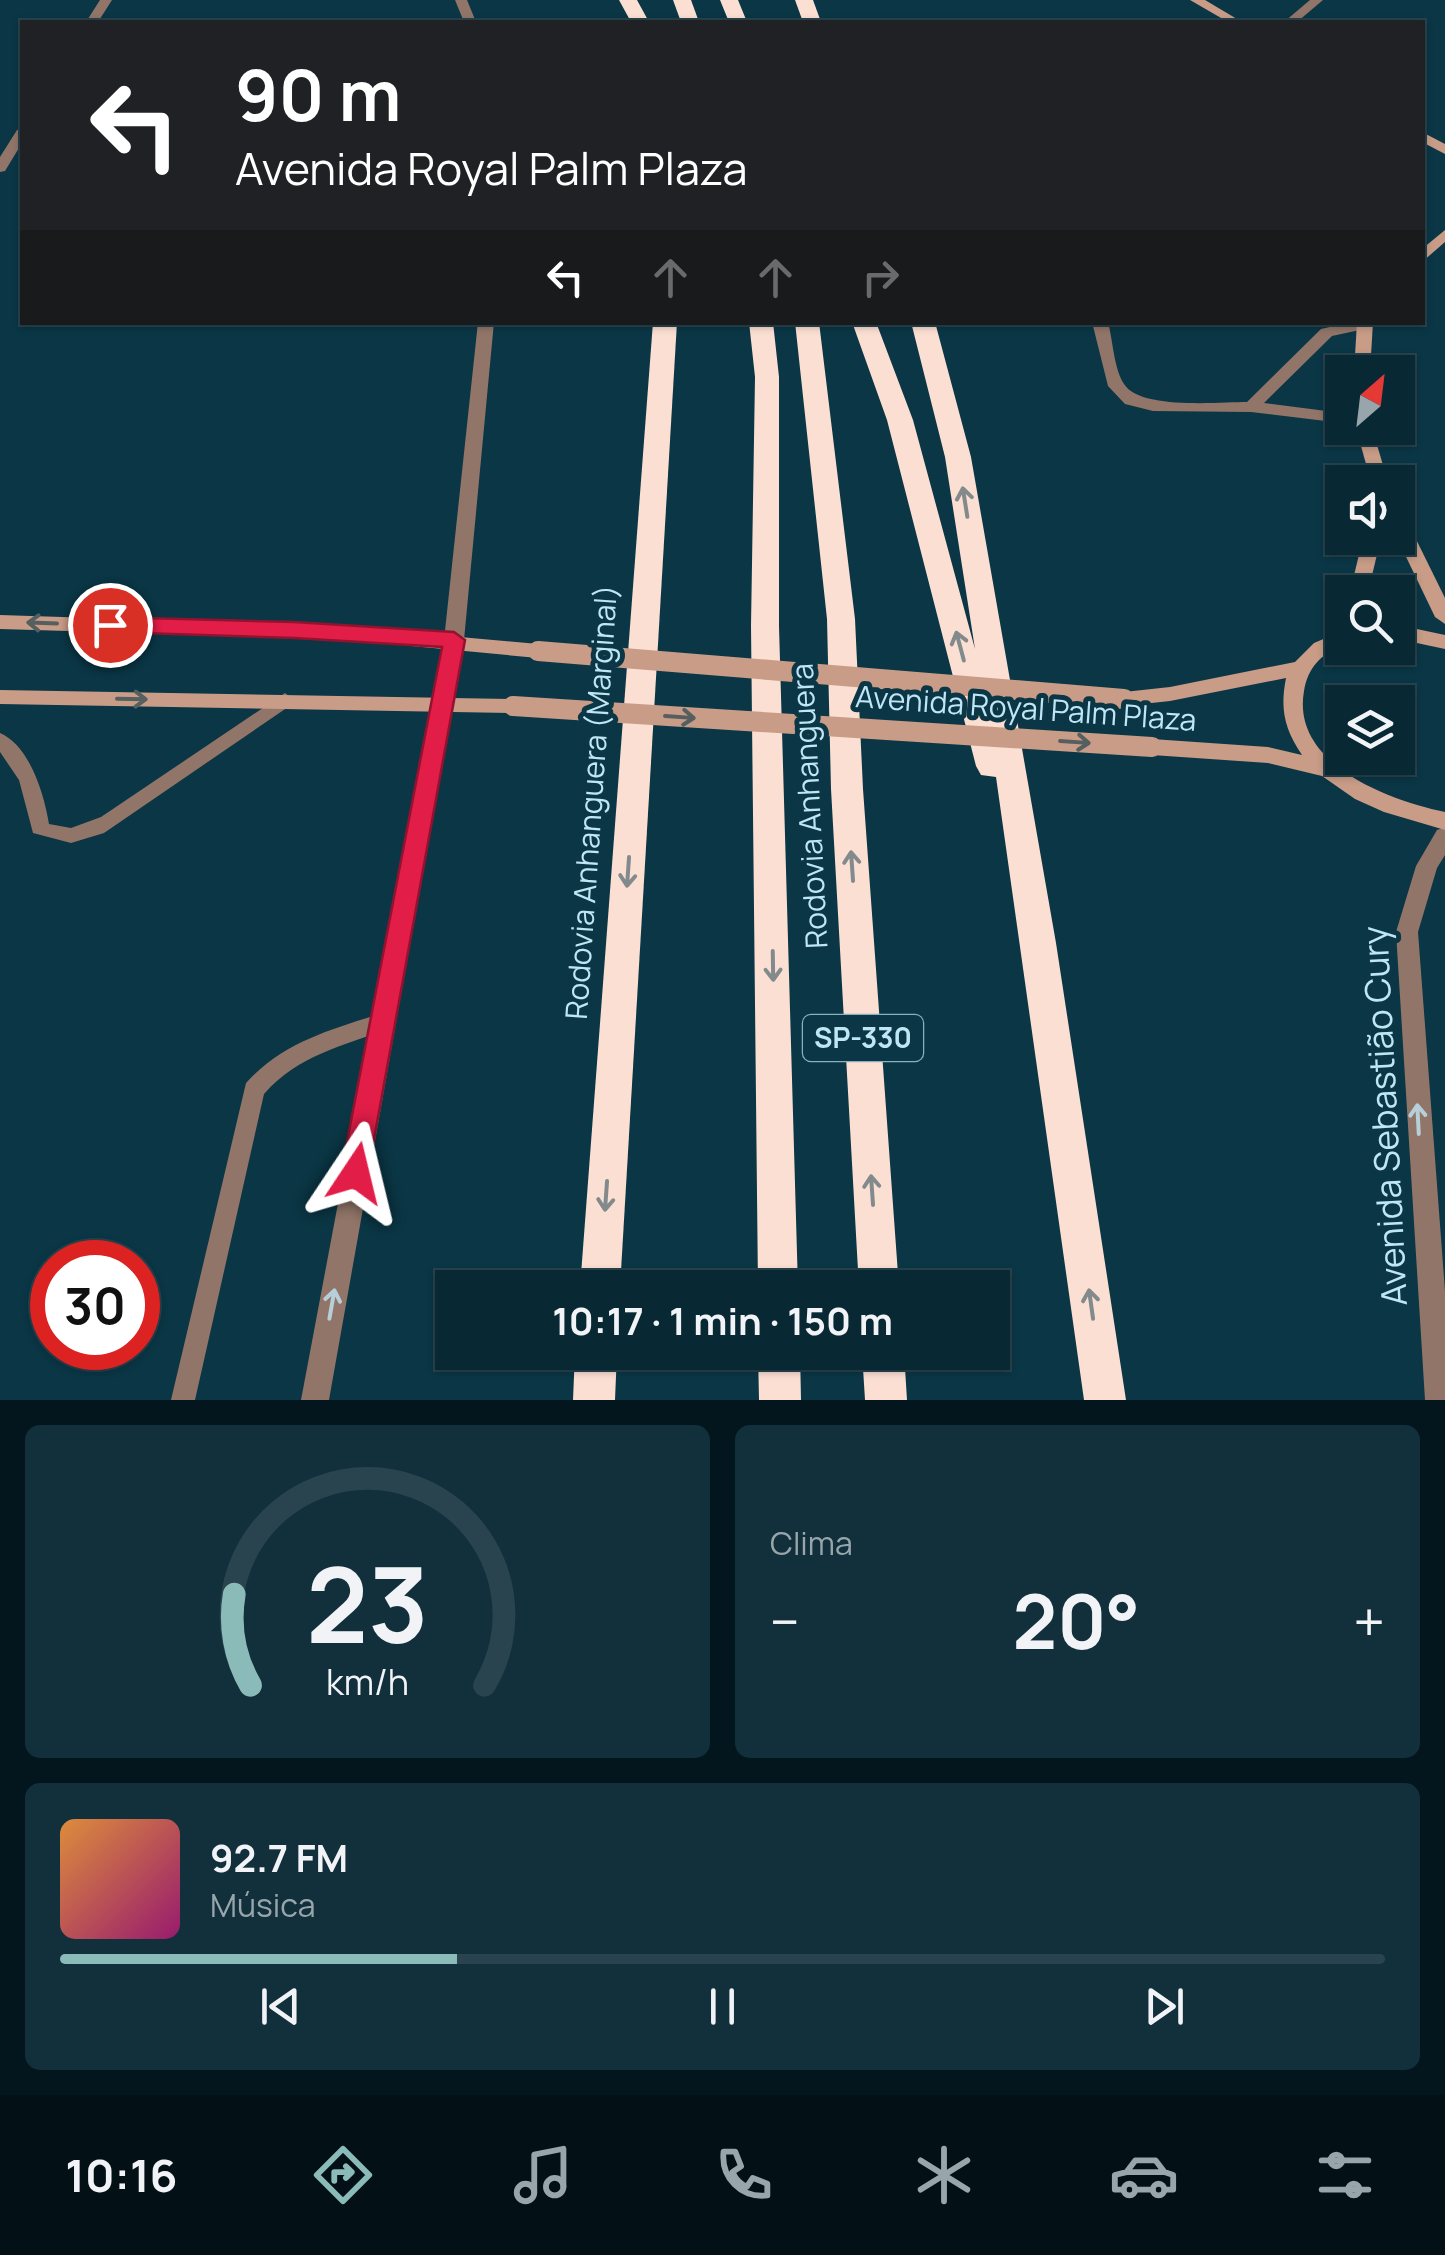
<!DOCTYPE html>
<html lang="pt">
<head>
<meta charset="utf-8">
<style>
	:root { --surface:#082834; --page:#11303c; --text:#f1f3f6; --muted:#98a6ac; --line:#29444f; --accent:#8bbbb9 }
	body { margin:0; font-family:Manrope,sans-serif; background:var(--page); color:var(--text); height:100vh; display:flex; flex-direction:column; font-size:38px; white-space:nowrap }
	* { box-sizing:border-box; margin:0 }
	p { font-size:32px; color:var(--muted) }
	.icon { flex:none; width:55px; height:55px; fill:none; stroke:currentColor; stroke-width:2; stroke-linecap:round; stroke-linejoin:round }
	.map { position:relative; height:1400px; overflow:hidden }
	.sheet { display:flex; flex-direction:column; gap:25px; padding:25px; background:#04161d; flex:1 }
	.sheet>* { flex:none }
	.banner { position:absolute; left:20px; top:20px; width:1405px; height:305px; border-radius:0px; box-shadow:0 2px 8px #0004,0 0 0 2px var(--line); background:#202124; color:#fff; overflow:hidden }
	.needle { width:65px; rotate:28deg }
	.fabs { position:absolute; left:1325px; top:355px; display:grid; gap:20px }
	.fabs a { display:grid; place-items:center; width:90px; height:90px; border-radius:0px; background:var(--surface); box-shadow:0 2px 8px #0004,0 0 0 2px var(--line); font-size:50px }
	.speed { position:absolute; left:30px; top:1240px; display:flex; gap:20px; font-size:50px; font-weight:700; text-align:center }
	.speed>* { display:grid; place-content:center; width:130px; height:130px; border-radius:50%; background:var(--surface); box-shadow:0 2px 8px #0004,0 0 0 2px var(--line); line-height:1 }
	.speed .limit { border:15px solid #d22; background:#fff; color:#111 }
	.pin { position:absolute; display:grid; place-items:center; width:85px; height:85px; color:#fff; margin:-42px; border:5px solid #fff; border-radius:50%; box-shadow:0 2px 10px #0007 }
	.me { position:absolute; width:110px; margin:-55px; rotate:10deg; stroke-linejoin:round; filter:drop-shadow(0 0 8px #0008) }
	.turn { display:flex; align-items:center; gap:35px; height:210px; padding:0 50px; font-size:45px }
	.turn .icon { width:130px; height:130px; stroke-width:2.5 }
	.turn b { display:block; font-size:70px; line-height:85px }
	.lanes { display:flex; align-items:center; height:95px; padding:0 50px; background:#0003; justify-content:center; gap:50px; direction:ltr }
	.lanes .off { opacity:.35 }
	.big { font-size:75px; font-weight:700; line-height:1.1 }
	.sheet .tile { flex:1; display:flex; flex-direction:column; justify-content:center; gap:15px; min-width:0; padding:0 35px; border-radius:15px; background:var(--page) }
	.sheet .dial { align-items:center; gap:0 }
	.dial svg { height:260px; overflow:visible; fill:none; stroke:var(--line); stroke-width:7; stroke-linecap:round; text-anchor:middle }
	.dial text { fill:var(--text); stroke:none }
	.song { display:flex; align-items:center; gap:30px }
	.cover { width:120px; height:120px; border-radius:15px; background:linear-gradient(135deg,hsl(30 70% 55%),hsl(320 70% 35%)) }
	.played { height:10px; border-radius:5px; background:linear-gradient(90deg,var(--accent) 30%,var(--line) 30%) }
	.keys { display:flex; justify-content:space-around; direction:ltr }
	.heat { display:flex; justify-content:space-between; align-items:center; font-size:55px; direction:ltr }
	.sheet .tiles { flex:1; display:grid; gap:25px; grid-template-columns:1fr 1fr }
	.tile:last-child { grid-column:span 2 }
	.trip { position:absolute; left:435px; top:1270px; width:575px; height:100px; border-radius:0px; background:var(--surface); box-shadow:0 2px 8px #0004,0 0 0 2px var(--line); font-weight:700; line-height:100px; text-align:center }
	.menu { display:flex; height:160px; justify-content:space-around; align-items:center; background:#031015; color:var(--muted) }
	.menu .icon { width:70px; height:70px }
	.menu .active { color:var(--accent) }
	.menu b { font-size:45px; color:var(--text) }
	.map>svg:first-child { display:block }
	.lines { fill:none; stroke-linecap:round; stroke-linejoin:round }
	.lane { fill:#917568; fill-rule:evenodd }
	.street { fill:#917568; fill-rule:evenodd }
	.secondary { fill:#c89c87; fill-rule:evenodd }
	.highway { fill:#fbdfd2; fill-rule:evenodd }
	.secondary-bridge { stroke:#c89c87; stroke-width:20 }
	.oneway { stroke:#828a8c }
	.oneway2 { stroke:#565f5f }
	.oneway3 { stroke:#b7cfd9 }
	.route { fill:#e11d48; stroke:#92132f; stroke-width:2.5 }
	.labels { text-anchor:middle; stroke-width:10; stroke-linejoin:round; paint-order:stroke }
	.shield { fill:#0a3645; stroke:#89b0c0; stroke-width:2.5 }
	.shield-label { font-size:28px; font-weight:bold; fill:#c0e5f5 }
	.street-label { font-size:30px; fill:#c0e5f5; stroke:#0a3645 }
	.near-street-label { font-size:35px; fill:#c0e5f5; stroke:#0a3645 }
</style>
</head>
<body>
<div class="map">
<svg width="1445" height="1400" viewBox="0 0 1445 1400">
	<rect width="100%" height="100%" fill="#0a3645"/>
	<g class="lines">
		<g class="lane">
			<path d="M285 693 294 700 291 705 104 833 71 843 33 833 19 780 0 752V733C30 746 44 794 49 824L71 828 101 817Z"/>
			<path d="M383 1013 390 1016 393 1022 390 1028C343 1046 298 1055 264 1094L195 1400H171L246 1083C283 1042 332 1029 383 1013Z"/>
		</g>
		<g class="street">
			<path d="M100 0H112L98 22H86Z"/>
			<path d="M455 0H467L476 22H464Z"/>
			<path d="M1310 0H1323L1297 22H1284Z"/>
			<path d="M22 129V143L5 171 0 172V157L17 130Z"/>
			<path d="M478 322H494L464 640 329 1400H301L444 640Z"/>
			<path d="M1092 322H1108C1113 341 1114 369 1124 384 1140 410 1219 402 1247 402L1321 329 1352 322 1371 325 1369 328 1332 336 1264 403 1342 413V423L1251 412 1153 411 1125 404 1108 386Z"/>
			<path d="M1445 827V855L1437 868 1418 932 1445 1291V1400H1425L1396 932 1416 866 1437 830Z"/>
		</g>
		<g class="secondary">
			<path d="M1190 0H1205L1242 22H1228Z"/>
			<path d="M1422 132 1445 144V154L1422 142Z"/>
			<path d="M1445 230V242L1422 262V249Z"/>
			<path d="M1357 322H1373L1370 372H1354Z"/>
			<path d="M1356 428H1372L1388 482H1371Z"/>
			<path d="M1398 515 1407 521 1445 598V624L1435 617 1397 538Z"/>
			<path d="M1363 538H1381L1368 592H1350Z"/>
			<path d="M0 615 337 626 538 644 548 651 538 658 337 639 0 629Z"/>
			<path d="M1398 625 1445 635V649L1398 639Z"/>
			<path d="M1342 631V645C1321 655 1308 667 1304 691 1291 764 1388 800 1445 812V830L1384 812 1355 799 1322 776 1268 763 1152 755 1145 753 1142 747 1145 741 1152 739 1268 747 1302 755C1284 728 1280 709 1286 678L1170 701 1124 706 1114 699 1124 692 1170 687 1295 662 1314 643Z"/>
			<path d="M0 690 513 699 523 706 513 713 0 704Z"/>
		</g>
		<g class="highway">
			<path d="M619 0H637L649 22H631Z"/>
			<path d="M673 0H691L699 22H681Z"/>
			<path d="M720 0H738L747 22H729Z"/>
			<path d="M795 0H813L821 22H803Z"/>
			<path d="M653 322H677L620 1288H580Z"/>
			<path d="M749 322H773L779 377V626L798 1288H758L751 626 755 377Z"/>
			<path d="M795 322H819L855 619 863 789 899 1288H859L831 789 827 619Z"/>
			<path d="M852 322H876L913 420 975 649 945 457 911 322H935L971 457 1056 943 1126 1400H1084L996 777 981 775 976 766 887 420Z"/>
			<path d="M575 1352H617L615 1400H573Z"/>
			<path d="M758 1352H800L801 1400H759Z"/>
			<path d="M862 1352H904L907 1400H865Z"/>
		</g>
		<g class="secondary-bridge">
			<path d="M538 651 1124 699"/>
			<path d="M513 706 1152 747"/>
		</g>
	</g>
	<defs><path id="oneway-shaft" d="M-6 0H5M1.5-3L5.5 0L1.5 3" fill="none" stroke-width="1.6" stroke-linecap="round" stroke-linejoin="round" transform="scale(2.5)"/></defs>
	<g class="oneway">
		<use href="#oneway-shaft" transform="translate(965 502) rotate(-99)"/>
		<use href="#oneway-shaft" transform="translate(960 646) rotate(-105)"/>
		<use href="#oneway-shaft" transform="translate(852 866) rotate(-94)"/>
		<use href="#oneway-shaft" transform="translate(628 872) rotate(94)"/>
		<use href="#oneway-shaft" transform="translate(773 966) rotate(89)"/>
		<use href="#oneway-shaft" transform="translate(872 1190) rotate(-94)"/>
		<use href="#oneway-shaft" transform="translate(606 1196) rotate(94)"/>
		<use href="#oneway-shaft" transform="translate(1091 1304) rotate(-98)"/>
	</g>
	<g class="oneway2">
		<use href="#oneway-shaft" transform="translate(42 623) rotate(-178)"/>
		<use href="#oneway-shaft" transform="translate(132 699) rotate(1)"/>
		<use href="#oneway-shaft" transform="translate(680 717) rotate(4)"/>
		<use href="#oneway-shaft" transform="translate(1075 742) rotate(4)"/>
	</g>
	<g class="oneway3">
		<use href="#oneway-shaft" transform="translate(1418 1119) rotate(-93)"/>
		<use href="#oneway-shaft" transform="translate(332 1304) rotate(-80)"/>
	</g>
	<path class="route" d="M110 617 294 622 454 632 465 640 366 1183 356 1187 346 1183 341 1173 442 647 294 638 110 632 100 625Z"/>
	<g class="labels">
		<rect class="shield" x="803" y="1015" width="120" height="46" rx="8"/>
		<g class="shield-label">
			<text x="863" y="1048">SP-330</text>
		</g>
		<g class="street-label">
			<text transform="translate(1026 709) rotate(4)" y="10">Avenida Royal Palm Plaza</text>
			<text transform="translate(592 802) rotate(-86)" y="10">Rodovia Anhanguera (Marginal)</text>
			<text transform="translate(810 806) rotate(-93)" y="10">Rodovia Anhanguera</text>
		</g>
		<g class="near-street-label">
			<text transform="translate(1385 1116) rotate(-93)" y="12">Avenida Sebastião Cury</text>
		</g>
	</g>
</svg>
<div class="fabs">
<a><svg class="needle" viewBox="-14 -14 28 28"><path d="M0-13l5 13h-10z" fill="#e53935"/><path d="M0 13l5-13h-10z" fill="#98a6ac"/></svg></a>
<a><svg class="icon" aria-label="sound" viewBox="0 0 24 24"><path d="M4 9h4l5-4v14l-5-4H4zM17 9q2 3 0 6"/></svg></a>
<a><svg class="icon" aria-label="search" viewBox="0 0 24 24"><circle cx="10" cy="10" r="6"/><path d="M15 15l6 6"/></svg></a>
<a><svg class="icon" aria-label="layers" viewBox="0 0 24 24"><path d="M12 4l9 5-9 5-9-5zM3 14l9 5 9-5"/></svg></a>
</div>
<div class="speed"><div class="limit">30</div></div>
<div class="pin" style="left:110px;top:625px;background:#d93025"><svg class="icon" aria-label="arrive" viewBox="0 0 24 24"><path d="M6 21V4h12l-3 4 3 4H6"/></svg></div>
<svg class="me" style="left:356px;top:1173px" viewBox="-20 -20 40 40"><path d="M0-17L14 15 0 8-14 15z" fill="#e11d48" stroke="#fff" stroke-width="4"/></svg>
<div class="trip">10:17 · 1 min · 150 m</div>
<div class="banner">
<div class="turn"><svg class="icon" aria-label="left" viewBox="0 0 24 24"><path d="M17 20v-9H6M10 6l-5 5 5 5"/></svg><div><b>90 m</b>Avenida Royal Palm Plaza</div></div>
<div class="lanes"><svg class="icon" aria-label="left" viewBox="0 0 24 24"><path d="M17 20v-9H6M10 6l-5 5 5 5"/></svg><svg class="icon off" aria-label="ahead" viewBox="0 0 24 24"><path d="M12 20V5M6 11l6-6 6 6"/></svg><svg class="icon off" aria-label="ahead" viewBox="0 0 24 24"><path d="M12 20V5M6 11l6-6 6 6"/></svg><svg class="icon off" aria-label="right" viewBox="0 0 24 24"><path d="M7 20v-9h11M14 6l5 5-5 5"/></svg></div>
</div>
</div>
<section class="sheet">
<div class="tiles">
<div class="tile dial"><svg viewBox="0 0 100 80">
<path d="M14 69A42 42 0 1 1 86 69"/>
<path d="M14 69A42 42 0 0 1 9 41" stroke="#8bbbb9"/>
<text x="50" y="56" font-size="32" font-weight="700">23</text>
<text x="50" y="72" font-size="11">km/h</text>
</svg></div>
<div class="tile"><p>Clima</p>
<div class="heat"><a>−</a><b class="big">20°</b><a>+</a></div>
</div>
<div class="tile">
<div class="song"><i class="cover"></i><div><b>92.7 FM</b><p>Música</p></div></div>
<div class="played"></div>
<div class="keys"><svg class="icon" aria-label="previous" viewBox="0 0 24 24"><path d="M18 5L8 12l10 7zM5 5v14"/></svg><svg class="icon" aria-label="pause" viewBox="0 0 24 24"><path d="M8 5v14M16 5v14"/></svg><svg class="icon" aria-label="next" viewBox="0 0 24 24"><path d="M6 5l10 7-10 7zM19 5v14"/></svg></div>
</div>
</div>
</section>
<nav class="menu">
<b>10:16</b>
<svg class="icon active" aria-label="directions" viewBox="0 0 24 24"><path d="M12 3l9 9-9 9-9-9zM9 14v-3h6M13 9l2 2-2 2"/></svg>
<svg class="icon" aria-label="music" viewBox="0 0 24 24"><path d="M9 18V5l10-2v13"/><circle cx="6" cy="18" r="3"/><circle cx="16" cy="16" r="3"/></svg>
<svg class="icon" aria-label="phone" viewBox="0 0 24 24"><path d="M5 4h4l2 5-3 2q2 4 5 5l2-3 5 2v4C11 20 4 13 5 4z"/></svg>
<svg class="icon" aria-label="climate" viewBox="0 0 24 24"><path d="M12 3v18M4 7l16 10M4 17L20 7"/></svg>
<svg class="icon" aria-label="car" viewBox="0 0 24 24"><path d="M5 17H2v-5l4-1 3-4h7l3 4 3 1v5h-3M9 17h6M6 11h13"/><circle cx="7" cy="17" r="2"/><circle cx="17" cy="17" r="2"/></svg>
<svg class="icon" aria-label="filters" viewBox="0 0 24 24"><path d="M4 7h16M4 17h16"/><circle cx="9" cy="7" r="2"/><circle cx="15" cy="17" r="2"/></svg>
</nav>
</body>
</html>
